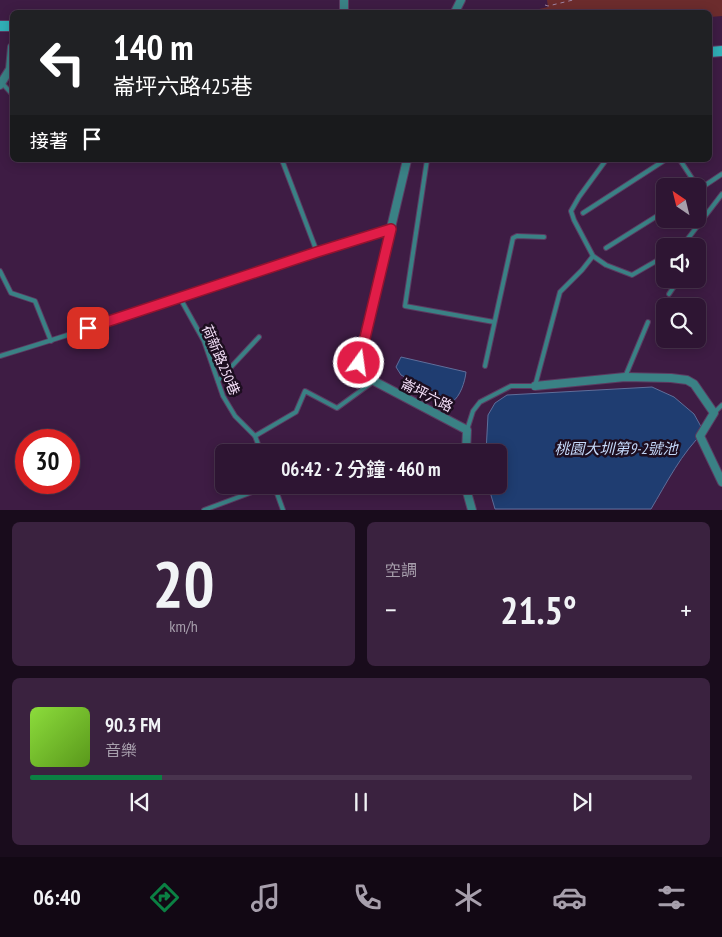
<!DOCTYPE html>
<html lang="zh-TW">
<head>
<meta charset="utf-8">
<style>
	:root { --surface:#2e1533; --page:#3a223f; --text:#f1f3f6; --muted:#a79fac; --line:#49344e; --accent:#0b8043 }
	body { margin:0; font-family:"PT Sans Narrow","Noto Sans TC",sans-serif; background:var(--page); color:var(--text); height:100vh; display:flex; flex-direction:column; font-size:19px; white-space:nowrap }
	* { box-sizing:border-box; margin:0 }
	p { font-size:16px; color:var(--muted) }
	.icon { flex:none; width:28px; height:28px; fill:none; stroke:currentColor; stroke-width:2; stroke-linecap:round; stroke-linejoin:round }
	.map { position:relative; height:510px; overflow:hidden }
	.panel { display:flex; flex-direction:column; gap:12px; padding:12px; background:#190c1c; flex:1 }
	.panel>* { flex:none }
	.top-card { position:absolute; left:10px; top:10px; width:702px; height:152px; border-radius:8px; box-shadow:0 2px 12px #0003,0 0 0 1px var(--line); background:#202124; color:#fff; overflow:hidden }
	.needle { width:32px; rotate:325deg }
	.tools { position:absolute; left:656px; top:178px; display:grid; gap:10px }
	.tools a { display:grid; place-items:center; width:50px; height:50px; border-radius:8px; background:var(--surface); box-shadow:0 2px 12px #0003,0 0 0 1px var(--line); font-size:25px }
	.speed { position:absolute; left:15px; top:429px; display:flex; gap:10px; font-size:25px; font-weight:700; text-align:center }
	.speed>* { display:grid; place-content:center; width:65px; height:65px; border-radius:50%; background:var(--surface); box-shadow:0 2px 12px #0003,0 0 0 1px var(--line); line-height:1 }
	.speed .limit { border:8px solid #d22; background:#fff; color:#111 }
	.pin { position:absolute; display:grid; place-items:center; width:42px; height:42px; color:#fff; margin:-21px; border-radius:10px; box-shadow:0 2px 8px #0006 }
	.me { position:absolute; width:55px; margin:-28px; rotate:14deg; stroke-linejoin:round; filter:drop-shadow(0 0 4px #0008) }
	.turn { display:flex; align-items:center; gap:18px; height:105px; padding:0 20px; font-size:22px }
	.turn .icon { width:65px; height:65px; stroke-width:2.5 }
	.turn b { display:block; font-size:35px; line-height:42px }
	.then { display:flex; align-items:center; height:48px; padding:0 20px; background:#0003; gap:10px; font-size:19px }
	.big { font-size:38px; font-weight:600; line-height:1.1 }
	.panel .card { flex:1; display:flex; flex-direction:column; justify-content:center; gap:8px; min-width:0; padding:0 18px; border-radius:8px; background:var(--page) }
	.panel .dial { align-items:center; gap:0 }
	.dial b { font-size:65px; line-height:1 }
	.song { display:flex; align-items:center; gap:15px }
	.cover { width:60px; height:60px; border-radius:8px; background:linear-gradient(135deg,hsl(90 70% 55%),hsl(90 70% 35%)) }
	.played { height:5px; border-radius:2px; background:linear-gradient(90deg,var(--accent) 20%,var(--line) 20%) }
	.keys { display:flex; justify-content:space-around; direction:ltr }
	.heat { display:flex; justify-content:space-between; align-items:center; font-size:28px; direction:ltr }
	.panel .tiles { flex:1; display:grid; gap:12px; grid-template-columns:1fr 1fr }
	.card:last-child { grid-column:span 2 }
	.trip { position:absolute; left:215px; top:444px; width:292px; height:50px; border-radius:8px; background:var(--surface); box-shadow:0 2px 12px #0003,0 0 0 1px var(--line); font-weight:600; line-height:50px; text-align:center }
	.tabs { display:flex; height:80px; justify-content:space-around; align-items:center; background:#120814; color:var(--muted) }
	.tabs .icon { width:35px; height:35px }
	.tabs .on { color:var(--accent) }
	.tabs b { font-size:22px; color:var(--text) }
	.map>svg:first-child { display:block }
	.green { fill:#6c2c2d }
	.water { fill:#1f3d71; stroke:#5f6e9a }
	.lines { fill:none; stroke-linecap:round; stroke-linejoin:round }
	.service-casing { stroke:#5b3b61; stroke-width:6 }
	.minor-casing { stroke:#5b3b61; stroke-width:10 }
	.secondary-casing { stroke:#5b3b61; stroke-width:12 }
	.path { stroke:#9f84a4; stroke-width:1; stroke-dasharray:4 4; stroke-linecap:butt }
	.service { stroke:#3a8185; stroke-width:4 }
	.minor { stroke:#3a8185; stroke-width:8 }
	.secondary { stroke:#31b0b8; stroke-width:10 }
	.route-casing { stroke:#92132f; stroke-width:12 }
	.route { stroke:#e11d48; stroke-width:9 }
	.labels { text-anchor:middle; stroke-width:5; stroke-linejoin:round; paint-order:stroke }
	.street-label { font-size:14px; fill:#f5e0f9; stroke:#1d0e20 }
	.water-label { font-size:15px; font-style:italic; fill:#c5d9fa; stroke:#1d0e20 }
</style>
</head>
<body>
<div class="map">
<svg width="722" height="510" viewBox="0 0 722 510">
	<rect width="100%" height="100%" fill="#3e1c44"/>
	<path class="green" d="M547 0H722V16L710 17V12H526L548 7Z"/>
	<g class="water">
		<path d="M401 357 466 372C465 382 460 397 452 402L401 375 396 367Z"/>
		<path d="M652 387 674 397 694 414 704 432C682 452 666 484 651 509H495L488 485H499V452H486L488 415 495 403 507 395Z"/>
	</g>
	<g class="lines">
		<defs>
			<g id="service">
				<path d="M2 83 12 94"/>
				<path d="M282 160 317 252"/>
				<path d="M427 160 405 306 494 322"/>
				<path d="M606 160 579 197 571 211 574 220 593 256 606 265 632 275 665 256"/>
				<path d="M680 160 699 189"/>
				<path d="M698 190 722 174"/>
				<path d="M583 213 665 160"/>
				<path d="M684 246 683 245 722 194"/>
				<path d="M606 248 665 211"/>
				<path d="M0 271 11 293 35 301 51 341"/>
				<path d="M669 294 679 279"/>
				<path d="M180 298 204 341 223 396 235 416 255 436 261 452"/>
				<path d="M0 356C131 317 260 269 390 229"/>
				<path d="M485 366 513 238 517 236 544 237"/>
				<path d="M625 377 648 322"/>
				<path d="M218 381 259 337"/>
				<path d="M714 413 722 405"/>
				<path d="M467 430 473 411 480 402 511 386H535L560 292 582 270 593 256"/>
				<path d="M255 436 296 412 305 391 337 408 374 381"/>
				<path d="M274 485 283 510"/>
				<path d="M415 485 465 487"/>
				<path d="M204 510 271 485"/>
			</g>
			<g id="minor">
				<path d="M344 0V12"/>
				<path d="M455 12 461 0"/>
				<path d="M0 85 10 69 12 47"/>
				<path d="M407 160 359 363 374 381 467 430 466 452"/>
				<path d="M535 386 625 377 671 378 687 380 694 384 714 413 700 436 722 482"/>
				<path d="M465 485 472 510"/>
			</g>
			<g id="secondary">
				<path d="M0 26H12"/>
				<path d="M710 52 722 51"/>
			</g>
		</defs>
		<use href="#service" class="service-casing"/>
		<use href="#minor" class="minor-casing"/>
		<use href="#secondary" class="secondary-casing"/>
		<path class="path" d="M545 5 548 6 573 0"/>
		<use href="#service" class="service"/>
		<use href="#minor" class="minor"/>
		<use href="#secondary" class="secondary"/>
	</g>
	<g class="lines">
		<defs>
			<path id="route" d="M88 328 317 252 391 229 359 363"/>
		</defs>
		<use href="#route" class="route-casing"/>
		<use href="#route" class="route"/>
	</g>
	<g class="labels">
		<g class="street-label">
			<text transform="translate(221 360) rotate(67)" y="5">荷新路250巷</text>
			<text transform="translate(427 395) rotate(27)" y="5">崙坪六路</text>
		</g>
		<g class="water-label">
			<text x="616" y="454">桃園大圳第9-2號池</text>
		</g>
	</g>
</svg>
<div class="tools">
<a><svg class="needle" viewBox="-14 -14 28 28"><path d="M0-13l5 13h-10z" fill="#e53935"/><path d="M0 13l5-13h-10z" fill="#a79fac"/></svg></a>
<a><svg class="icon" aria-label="sound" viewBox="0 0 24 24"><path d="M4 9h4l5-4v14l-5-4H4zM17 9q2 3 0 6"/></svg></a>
<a><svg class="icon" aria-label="search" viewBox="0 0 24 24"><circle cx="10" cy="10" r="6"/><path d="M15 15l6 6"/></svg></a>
</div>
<div class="speed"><div class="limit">30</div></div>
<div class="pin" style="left:88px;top:328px;background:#d93025"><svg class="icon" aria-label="arrive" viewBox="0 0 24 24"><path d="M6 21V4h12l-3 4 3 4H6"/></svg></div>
<svg class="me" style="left:359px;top:363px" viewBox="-20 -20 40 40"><circle r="17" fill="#e11d48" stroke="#fff" stroke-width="3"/><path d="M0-11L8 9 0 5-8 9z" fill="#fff"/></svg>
<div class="trip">06:42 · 2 分鐘 · 460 m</div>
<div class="top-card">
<div class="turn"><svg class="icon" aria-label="left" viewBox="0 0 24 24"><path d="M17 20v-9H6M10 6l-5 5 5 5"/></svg><div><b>140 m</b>崙坪六路425巷</div></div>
<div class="then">接著<svg class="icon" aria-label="arrive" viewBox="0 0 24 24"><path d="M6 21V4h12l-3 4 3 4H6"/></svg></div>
</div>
</div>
<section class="panel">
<div class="tiles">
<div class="card dial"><b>20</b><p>km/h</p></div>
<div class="card"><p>空調</p>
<div class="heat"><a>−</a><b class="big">21.5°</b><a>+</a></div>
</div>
<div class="card">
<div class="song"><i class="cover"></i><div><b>90.3 FM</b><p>音樂</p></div></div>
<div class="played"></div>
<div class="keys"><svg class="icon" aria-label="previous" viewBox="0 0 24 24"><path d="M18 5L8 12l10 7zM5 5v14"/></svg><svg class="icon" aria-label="pause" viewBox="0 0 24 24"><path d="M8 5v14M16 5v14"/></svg><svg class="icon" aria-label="next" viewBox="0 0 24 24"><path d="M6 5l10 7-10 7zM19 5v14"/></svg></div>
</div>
</div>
</section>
<nav class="tabs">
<b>06:40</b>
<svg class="icon on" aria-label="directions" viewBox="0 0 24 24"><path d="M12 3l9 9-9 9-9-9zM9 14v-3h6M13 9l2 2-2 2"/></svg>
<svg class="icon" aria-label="music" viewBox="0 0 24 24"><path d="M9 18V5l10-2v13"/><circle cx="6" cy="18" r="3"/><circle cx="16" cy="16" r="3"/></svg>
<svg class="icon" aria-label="phone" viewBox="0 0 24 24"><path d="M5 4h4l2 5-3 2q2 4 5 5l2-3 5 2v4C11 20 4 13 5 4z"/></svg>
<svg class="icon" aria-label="climate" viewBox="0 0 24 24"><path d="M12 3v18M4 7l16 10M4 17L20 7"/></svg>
<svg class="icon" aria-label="car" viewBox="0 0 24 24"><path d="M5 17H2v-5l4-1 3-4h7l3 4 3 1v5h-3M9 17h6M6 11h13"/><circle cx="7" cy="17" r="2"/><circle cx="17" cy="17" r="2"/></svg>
<svg class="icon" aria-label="filters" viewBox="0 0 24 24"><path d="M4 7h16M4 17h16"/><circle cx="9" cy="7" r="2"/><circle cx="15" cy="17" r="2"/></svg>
</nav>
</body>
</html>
